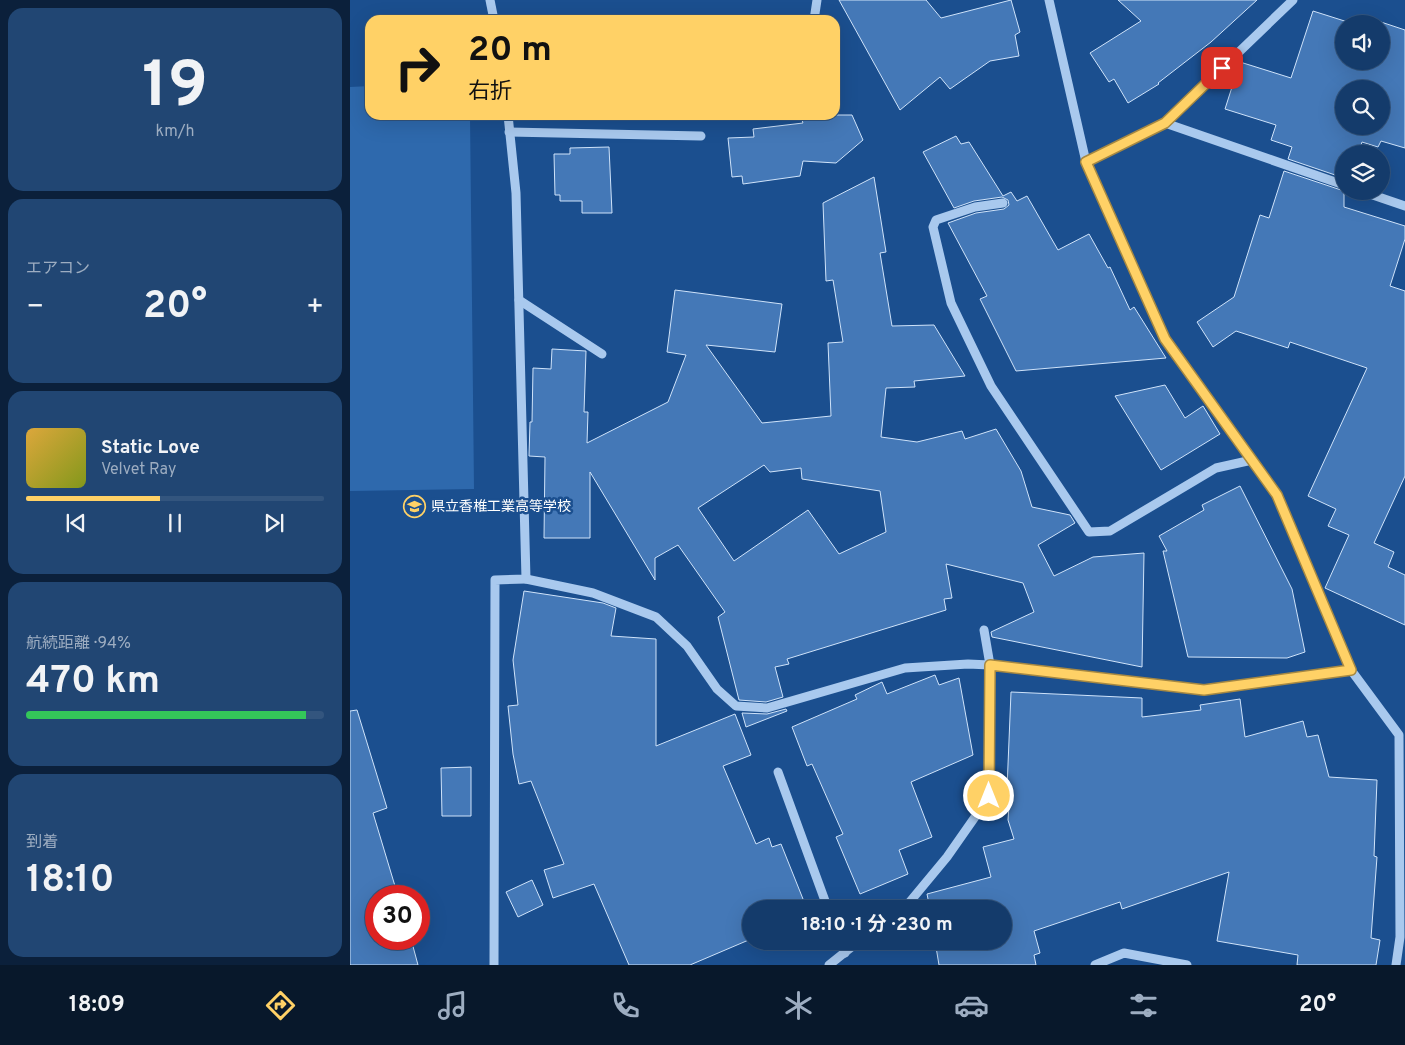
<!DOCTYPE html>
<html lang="ja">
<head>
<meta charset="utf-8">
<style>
	:root { --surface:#143b6b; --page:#214673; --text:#f1f3f6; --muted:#9dadc1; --line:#33557e; --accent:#ffd166 }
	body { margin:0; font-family:Overpass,"Noto Sans JP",sans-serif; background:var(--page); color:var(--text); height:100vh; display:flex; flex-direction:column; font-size:19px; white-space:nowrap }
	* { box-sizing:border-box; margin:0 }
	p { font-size:16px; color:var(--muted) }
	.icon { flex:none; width:28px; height:28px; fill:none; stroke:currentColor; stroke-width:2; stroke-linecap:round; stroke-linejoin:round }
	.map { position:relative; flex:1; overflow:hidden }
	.sheet { display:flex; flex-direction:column; gap:8px; padding:8px; background:#0b203b; width:350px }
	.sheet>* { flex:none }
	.hud { position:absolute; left:15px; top:15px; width:475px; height:105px; border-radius:15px; box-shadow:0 5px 20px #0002,0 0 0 1px var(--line); background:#ffd166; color:#111; overflow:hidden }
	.buttons { position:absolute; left:985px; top:15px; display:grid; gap:10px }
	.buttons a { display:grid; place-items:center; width:55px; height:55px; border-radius:50%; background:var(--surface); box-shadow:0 5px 20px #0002,0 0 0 1px var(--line); font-size:25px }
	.speed { position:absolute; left:15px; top:885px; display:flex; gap:10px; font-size:25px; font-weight:700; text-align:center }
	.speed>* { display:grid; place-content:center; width:65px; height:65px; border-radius:50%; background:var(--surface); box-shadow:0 5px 20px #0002,0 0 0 1px var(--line); line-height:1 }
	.speed .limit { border:8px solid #d22; background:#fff; color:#111 }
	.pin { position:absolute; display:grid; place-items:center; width:42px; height:42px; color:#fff; margin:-21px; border-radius:10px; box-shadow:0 2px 8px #0006 }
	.me { position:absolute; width:55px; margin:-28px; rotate:0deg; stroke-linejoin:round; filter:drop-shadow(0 0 4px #0008) }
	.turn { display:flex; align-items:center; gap:18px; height:105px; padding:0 20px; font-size:22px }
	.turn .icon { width:65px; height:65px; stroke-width:2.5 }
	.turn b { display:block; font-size:35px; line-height:42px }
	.big { font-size:38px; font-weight:700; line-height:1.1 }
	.sheet .card { flex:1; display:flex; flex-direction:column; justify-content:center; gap:8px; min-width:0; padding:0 18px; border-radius:15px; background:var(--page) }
	.sheet .dial { align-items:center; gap:0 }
	.dial b { font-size:65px; line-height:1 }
	.song { display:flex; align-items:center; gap:15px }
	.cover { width:60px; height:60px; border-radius:8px; background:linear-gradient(135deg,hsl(40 70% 55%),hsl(70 70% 35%)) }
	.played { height:5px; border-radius:2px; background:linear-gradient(90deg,var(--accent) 45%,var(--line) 45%) }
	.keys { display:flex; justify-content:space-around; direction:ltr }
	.heat { display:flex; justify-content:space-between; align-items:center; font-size:28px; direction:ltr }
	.charge { height:8px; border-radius:4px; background:linear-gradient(90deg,#34c759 94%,var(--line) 0) }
	.trip { position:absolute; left:392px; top:900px; width:270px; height:50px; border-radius:25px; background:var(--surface); box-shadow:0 5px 20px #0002,0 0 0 1px var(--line); font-weight:700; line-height:50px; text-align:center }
	.dock { display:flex; height:80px; justify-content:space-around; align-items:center; background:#08182b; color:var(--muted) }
	.dock .icon { width:35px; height:35px }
	.dock .selected { color:var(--accent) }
	.dock b { font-size:22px; color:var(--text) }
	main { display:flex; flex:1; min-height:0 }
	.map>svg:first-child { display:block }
	.green { fill:#2e69ad }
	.building { fill:#4478b7; stroke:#cfe3fa; fill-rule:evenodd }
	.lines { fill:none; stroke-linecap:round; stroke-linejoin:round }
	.minor { stroke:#a9c9ee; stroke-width:9 }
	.route-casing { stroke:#a68842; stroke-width:12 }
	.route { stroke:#ffd166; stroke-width:9 }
	.labels { text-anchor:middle; stroke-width:5; stroke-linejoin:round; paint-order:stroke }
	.poi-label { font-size:14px; fill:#fff; stroke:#1b4f8f; text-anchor:start }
</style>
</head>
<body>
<main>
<section class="sheet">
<div class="card dial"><b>19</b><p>km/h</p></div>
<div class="card"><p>エアコン</p>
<div class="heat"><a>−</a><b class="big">20°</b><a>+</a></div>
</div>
<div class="card">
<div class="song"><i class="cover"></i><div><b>Static Love</b><p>Velvet Ray</p></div></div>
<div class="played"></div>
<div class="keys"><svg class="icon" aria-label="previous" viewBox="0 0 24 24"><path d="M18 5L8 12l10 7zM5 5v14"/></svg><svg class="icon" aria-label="pause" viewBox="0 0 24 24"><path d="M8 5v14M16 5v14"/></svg><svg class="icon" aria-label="next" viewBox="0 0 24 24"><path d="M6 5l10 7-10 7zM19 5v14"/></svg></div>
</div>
<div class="card"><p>航続距離 · 94%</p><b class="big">470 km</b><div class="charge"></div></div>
<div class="card"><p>到着</p><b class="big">18:10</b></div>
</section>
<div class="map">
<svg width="1055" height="965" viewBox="0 0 1055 965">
	<rect width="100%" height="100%" fill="#1b4f8f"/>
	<path class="green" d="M20 86V115H120L124 489 0 491V87Z"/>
	<g class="building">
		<path d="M489 0H576L591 18 661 0 670 32 665 35 669 56 640 61 600 89 590 77 550 110Z"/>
		<path d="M768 0H907L861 42 808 83 809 84 778 103 764 79 759 82 740 53 791 21Z"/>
		<path d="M963 11 1004 24H994V61H1031V24H1017L1019 18 1055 30V148L1031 141 1028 147 1012 142 1008 154H994V178L938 159 942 147 921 140 926 125 875 109 890 62 941 78ZM994 89H1031V126H994Z"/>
		<path d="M450 115H502L513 140 486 163 453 161 450 176 393 184 392 176 382 177 378 138 404 137 403 129 453 123Z"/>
		<path d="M606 136 611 144 619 142 653 196 661 192 667 201 677 196 708 250 739 234 758 268 760 267 780 310 784 307 816 358 666 371 630 299 637 296 598 223 626 213 654 209 659 205 658 200 652 197 624 201 604 208 573 152Z"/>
		<path d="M259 147 262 213H232V201H210V195H205L204 154H220V148Z"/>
		<path d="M934 171 994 191V207L1055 226V239L1040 286 1055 291V476L1024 543 1044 552 1038 567 1055 575V625L975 588 999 535 978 526 986 509 958 496 1017 368 940 342 938 348 886 331 863 347 847 322 884 297 910 215 919 218Z"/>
		<path d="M524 177 536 252 530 253 542 326 584 325 615 376 564 381 565 387 536 388 531 437 567 442 612 431 615 439 646 429 671 471 682 507 720 515 725 523 688 545 704 576 743 557 794 553 792 667 642 637 641 632 684 612 673 583 596 564 602 598 594 599 596 610 437 659 439 664 425 667 433 697 416 702 389 700 368 617 375 612 328 545 305 558V580L240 472V538H194L195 457 179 456 180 422H182L183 368 201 369 202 349 236 351 234 412H238L237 443 318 402 336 355 317 352 325 290 432 304 425 352 356 345 412 423 481 416 478 343 493 342 483 280 476 281 473 203ZM414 465 420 472 451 468 452 479 530 491 536 532 489 554 458 510 384 561 348 508Z"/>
		<path d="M815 385 835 418 853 406 870 434 811 470 765 396Z"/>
		<path d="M890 486 942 589 955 652 937 658 838 657 813 551H817L809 536 854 510 852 505Z"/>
		<path d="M174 591 253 603 266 608 261 636 306 639V746L385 714 401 755 373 766 406 844 419 838 422 847 431 844 457 909H401V939L340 965H279L244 884 203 898 194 870 214 864 181 781 169 784 163 754 158 706 168 705 163 660Z"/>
		<path d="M585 675 589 685 609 678 623 755 561 782 582 837 549 850 558 874 510 894 486 837 493 834 462 764 457 766 442 727 507 699 505 695 532 682 537 694Z"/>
		<path d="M661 692 792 698V717L851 710 850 705 890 699 895 737 953 721 957 737 968 735 979 777 1027 780 1024 856 1027 857 1021 938 1030 940 1026 965H947L948 955 867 941 879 872 772 909 770 902 684 931 690 953 684 955 686 965H589L585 941H654V909H580L577 894 641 877 633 847 664 839 658 820 660 789H657Z"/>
		<path d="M436 709 437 711 396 727 392 713 417 714Z"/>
		<path d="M7 710 37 808 23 813 48 896H26V939H61L68 965H0V711Z"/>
		<path d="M121 767V816H92L91 768Z"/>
		<path d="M182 880 193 905 168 917 156 892Z"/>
	</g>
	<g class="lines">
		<g class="minor">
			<path d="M140 0 144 20"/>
			<path d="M699 0 736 162 815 339 927 495 1001 670 1049 735 1050 937 1046 965"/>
			<path d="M464 20 467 0"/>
			<path d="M815 123 994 185"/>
			<path d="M159 132 351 136"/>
			<path d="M736 162 815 123 943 0"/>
			<path d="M1011 191 1055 206"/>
			<path d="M653 203 625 207 586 220 583 227 601 303 641 386 739 532 760 531 866 468 902 460"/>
			<path d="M169 300 252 354"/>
			<path d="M176 579 243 593 306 617 337 646 367 689 386 706 417 708 555 668 618 664 640 665 634 630"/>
			<path d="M428 772 478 909"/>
			<path d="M552 909 558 904 597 857 639 797 640 665 854 690 1001 670"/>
			<path d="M491 941 495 953"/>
			<path d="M144 965 145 580 176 579 166 193 158 115"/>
			<path d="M479 965 509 941"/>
			<path d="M745 965 774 953 837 965"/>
		</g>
	</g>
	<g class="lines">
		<defs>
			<path id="route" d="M639 796 640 665 854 690 1001 670 927 495 815 339 736 162 815 123 872 68"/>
		</defs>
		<use href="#route" class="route-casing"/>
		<use href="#route" class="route"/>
	</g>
	<defs>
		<symbol id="school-ring" viewBox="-11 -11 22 22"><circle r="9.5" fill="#1b4f8f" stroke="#ffd166" stroke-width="1.5"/><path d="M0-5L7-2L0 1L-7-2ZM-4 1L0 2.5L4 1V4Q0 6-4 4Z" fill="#ffd166"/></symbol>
	</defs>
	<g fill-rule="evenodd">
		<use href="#school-ring" x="52" y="494" width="25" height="25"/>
	</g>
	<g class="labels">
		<g class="poi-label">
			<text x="81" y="511">県立香椎工業高等学校</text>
		</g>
	</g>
</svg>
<div class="buttons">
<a><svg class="icon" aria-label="sound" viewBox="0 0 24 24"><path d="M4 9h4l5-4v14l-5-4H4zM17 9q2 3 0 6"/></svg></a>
<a><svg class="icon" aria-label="search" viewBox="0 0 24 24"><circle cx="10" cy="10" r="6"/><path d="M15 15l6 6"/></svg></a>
<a><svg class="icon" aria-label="layers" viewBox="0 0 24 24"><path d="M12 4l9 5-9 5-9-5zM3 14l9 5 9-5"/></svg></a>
</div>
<div class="speed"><div class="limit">30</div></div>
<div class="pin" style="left:872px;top:68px;background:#d93025"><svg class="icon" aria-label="arrive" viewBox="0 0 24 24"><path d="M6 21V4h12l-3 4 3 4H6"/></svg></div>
<svg class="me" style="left:639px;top:796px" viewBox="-20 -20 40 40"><circle r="17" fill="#ffd166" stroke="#fff" stroke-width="3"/><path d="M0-11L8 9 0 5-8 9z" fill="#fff"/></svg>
<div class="trip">18:10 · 1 分 · 230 m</div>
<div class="hud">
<div class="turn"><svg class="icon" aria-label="right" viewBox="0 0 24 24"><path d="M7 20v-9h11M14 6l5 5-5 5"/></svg><div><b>20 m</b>右折</div></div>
</div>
</div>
</main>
<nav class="dock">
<b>18:09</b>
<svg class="icon selected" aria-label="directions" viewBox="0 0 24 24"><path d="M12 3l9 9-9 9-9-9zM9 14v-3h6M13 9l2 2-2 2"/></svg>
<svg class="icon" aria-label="music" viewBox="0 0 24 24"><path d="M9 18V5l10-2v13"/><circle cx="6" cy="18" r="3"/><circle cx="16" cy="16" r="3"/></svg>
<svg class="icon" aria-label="phone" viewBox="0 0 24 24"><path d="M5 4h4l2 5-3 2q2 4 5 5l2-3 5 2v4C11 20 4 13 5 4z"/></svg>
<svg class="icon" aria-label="climate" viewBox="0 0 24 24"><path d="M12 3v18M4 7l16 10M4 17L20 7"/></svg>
<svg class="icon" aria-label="car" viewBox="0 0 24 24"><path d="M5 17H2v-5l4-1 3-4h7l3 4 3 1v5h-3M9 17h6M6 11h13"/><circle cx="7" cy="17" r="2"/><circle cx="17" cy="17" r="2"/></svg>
<svg class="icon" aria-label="filters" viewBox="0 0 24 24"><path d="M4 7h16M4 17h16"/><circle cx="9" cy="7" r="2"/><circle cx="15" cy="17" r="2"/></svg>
<b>20°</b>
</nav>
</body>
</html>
